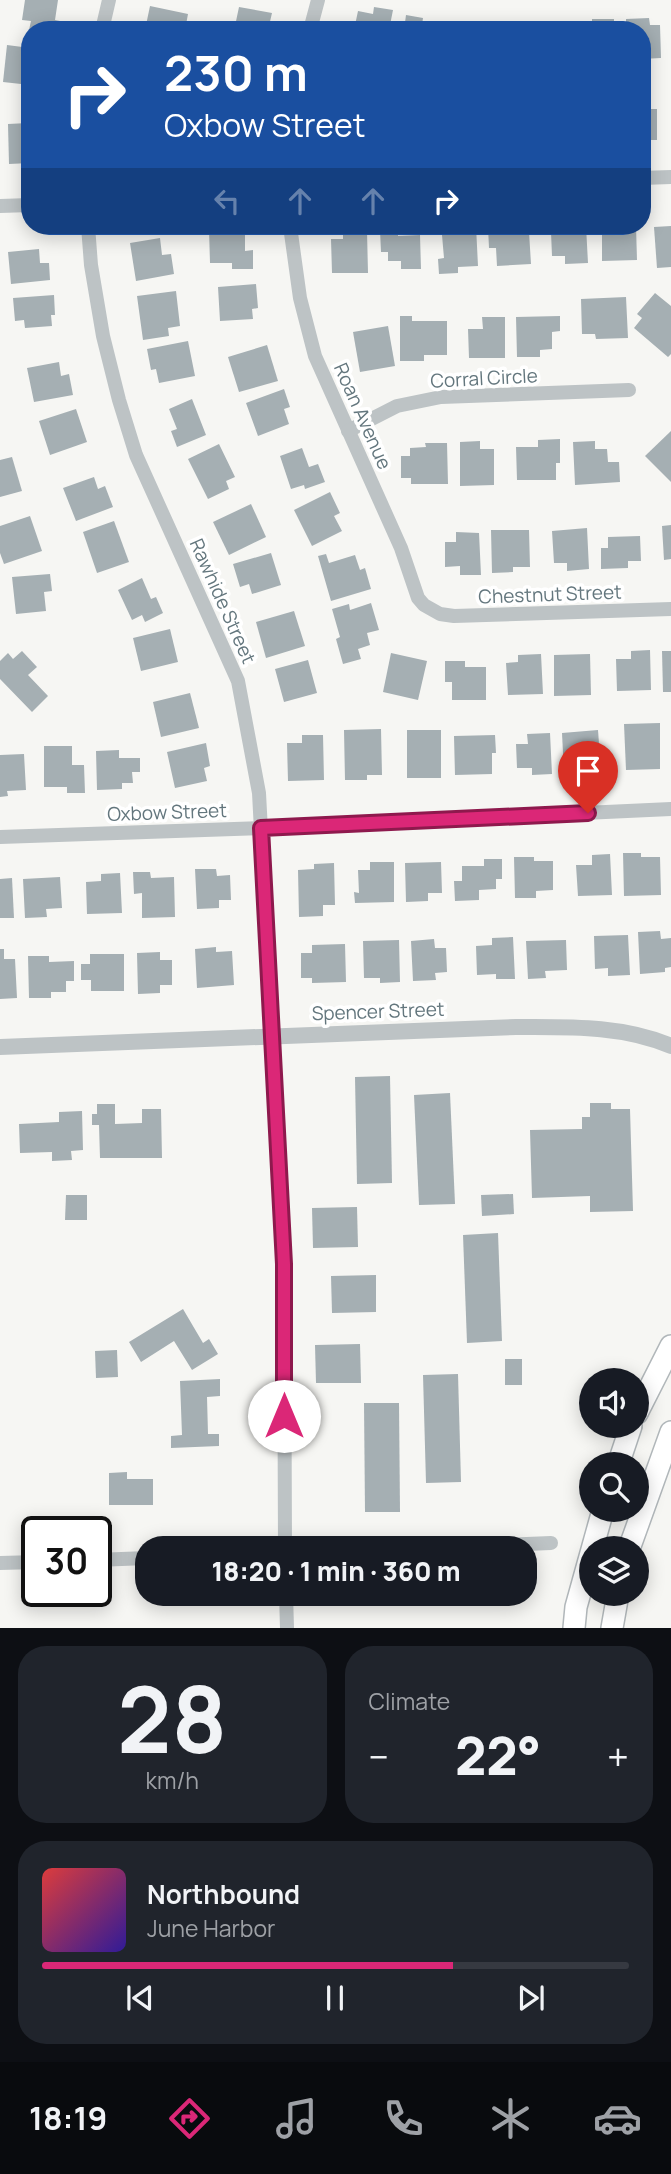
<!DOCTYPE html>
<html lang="en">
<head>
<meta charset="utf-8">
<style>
	:root { --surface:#171b24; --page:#20242c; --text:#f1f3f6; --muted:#9ea1a6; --line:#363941; --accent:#db2777 }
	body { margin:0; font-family:Manrope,sans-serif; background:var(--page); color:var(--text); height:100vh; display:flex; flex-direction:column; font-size:26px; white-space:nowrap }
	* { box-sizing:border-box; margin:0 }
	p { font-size:23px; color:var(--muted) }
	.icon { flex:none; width:38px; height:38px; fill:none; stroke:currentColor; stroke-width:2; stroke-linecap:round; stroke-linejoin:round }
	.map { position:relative; height:1628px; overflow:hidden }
	.side { display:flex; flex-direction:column; gap:18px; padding:18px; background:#0d0f14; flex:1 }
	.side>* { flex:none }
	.guide { position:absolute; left:21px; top:21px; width:630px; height:214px; border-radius:28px; box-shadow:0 4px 18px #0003; background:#1a4fa0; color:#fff; overflow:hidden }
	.tools { position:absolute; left:579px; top:1368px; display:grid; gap:14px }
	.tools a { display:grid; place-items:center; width:70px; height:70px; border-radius:50%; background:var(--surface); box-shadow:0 4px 18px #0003; font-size:35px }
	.speed { position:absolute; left:21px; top:1516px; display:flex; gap:14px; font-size:35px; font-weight:700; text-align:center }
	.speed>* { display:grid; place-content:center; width:91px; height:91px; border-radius:50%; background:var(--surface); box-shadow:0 4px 18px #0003; line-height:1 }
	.speed .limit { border:4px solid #111; border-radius:10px; background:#fff; color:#111 }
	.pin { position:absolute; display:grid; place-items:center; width:60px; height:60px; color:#fff; margin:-72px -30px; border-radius:50% 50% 50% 0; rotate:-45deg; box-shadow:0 0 7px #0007 }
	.pin .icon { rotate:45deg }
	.me { position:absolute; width:77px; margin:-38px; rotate:0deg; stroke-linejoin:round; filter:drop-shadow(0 0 5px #0008) }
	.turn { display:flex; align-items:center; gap:24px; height:147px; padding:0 28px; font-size:32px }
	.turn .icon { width:91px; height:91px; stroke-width:2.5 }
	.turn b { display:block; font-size:49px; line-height:60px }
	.lanes { display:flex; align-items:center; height:66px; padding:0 28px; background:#0003; justify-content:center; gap:35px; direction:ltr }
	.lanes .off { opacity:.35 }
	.big { font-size:52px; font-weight:800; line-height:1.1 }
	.side .card { flex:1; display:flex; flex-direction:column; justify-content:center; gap:10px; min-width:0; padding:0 24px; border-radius:28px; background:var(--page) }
	.side .dial { align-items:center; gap:0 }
	.dial b { font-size:91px; line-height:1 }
	.song { display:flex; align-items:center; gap:21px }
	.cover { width:84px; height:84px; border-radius:10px; background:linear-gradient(135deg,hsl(0 70% 55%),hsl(250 70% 35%)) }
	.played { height:7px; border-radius:4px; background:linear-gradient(90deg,var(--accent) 70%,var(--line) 70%) }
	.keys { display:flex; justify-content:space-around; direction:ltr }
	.heat { display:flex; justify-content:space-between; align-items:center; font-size:38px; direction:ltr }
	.side .tiles { flex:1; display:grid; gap:18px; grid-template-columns:1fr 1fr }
	.card:last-child { grid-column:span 2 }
	.trip { position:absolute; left:135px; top:1536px; width:402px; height:70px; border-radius:28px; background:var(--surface); box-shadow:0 4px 18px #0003; font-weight:800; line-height:70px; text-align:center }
	.tabs { display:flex; height:112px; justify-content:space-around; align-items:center; background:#090b0e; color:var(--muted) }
	.tabs .icon { width:49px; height:49px }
	.tabs .selected { color:var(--accent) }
	.tabs b { font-size:32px; color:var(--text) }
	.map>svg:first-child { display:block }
	.building { fill:#a5afb3 }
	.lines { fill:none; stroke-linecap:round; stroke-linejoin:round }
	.primary-casing { stroke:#b1b7ba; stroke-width:24 }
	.minor { stroke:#bdc3c5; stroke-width:14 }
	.tertiary { stroke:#bdc3c5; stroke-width:16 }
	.primary { stroke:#fff; stroke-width:21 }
	.route-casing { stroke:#8e194d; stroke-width:18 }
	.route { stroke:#db2777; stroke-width:12 }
	.labels { text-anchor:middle; stroke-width:7; stroke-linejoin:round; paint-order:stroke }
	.street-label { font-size:19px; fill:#63767d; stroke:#fff }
</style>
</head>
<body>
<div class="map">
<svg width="671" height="1628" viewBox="0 0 671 1628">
	<rect width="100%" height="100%" fill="#f6f6f3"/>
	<g class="building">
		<path d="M25 0H58L55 20 60 21 59 30H29L31 21 22 20Z"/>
		<path d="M150 6 188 14 185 30H145Z"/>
		<path d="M239 7 272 13 268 30H226L227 24 235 26Z"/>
		<path d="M374 7 393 10 389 30H354L358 11 373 14Z"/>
		<path d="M406 15 423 18 422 25 441 30H404Z"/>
		<path d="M649 18 650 25H660L661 58 642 59V30H626V19Z"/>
		<path d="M592 19H614V30H576V25H592Z"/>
		<path d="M533 21V30H515L514 22Z"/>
		<path d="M503 23V30H481L480 25Z"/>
		<path d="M7 45 30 48V85L3 82Z"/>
		<path d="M642 95H650V109H657V140H642Z"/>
		<path d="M28 123 30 163 9 164 8 124Z"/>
		<path d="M476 226 478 266 458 267V273L439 274 438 259 444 258 442 235 454 234V227Z"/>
		<path d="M506 226 507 234 529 232 531 264 497 266 496 248H489L488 227Z"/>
		<path d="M562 226H586L588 263 565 264V256H552L551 232 562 231Z"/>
		<path d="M602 226H636L637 260 602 261Z"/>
		<path d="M671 226V267L657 268 654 227Z"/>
		<path d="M245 228V251L253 250V269H232V263H210L209 229Z"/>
		<path d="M398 229V236L420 235 421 269H401V261H388V252H381L380 230Z"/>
		<path d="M343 231H367L368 273H332L331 239H343Z"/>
		<path d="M160 238 162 255 171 254 174 274 136 281 130 243Z"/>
		<path d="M39 249 40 263H49L50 280 11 284 8 252Z"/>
		<path d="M256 284 258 308 252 309 253 319 220 321 218 287Z"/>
		<path d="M176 291 180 326 168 328 169 336 143 340 137 296Z"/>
		<path d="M655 293 671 306V354L668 357 634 328 642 318 637 314Z"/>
		<path d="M54 295 55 315H51L52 326 25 328 24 320 15 321 13 298Z"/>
		<path d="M626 297 628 338 596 339 595 334H582L581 299Z"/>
		<path d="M400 316H412V321H447V355H424V361H400Z"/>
		<path d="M560 316V331L552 332V349L540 350V357H517L516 317Z"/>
		<path d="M482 317H505V358H469L468 329H483Z"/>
		<path d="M388 326 395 366 360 372 353 332Z"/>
		<path d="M188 341 195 376 159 383 156 369 151 370 147 349Z"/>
		<path d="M267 345 278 381 239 392 228 357Z"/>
		<path d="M59 362 61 376 69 374 73 395 34 402 27 368Z"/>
		<path d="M284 389 290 407 284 409 289 424 258 436 246 403Z"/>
		<path d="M192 399 206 435 177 447 171 431 177 429 169 409Z"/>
		<path d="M76 409 87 442 50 455 39 421Z"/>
		<path d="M671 431V482L645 456Z"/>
		<path d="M560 439V463H556V480H517L516 447H538V440Z"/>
		<path d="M480 441V449H494V485L460 486V442Z"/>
		<path d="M595 441V449H607L608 462H619L620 482 575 485 573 442Z"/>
		<path d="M425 443H447L448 484H411V478H401V456H410V448L426 447Z"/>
		<path d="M219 444 235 477 226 481 229 489 208 499 188 459Z"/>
		<path d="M302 448 309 467 318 464 325 482 305 489 304 485 291 489 280 456Z"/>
		<path d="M12 457 22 491 0 497V460Z"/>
		<path d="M94 477 98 489 105 486 113 507 76 521 63 488Z"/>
		<path d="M330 492 340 513 334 516 342 531 312 546 294 510Z"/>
		<path d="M251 504 266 537 229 555 213 522Z"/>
		<path d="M30 516 42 551 4 564 0 553V526Z"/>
		<path d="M114 521 129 562 97 573 83 532Z"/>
		<path d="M671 525V559L664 560 662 526Z"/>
		<path d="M587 528 589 569 567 571V563H554L552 531Z"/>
		<path d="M491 530H529L530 567H513V572L492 573Z"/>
		<path d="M456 532 479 533 481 575H460V566L445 567V542H456Z"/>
		<path d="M640 536 641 561H628V568L601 569V548H608V537Z"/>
		<path d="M271 553 281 585 252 594 249 584 240 587 233 564Z"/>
		<path d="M326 554 329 563 355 555 360 570 365 568 371 589 331 601 318 556Z"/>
		<path d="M50 574 52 591 44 592 46 611 16 614 12 577Z"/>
		<path d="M142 578 151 599 156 597 163 613 145 622 142 615 132 620 118 590Z"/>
		<path d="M371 603 379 630 367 633 370 645 358 649 361 659 343 664 336 639 340 637 332 609 349 604 350 610Z"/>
		<path d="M294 611 305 646 266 658 256 622Z"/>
		<path d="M170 629 178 662 141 671 133 638Z"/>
		<path d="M650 650 651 690 617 691 616 659H631V651Z"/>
		<path d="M22 651 37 667 28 675 48 696 32 712 0 679V661L8 653 13 659Z"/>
		<path d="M662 651H671V692H663Z"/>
		<path d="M391 653 427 661 418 700 383 692Z"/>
		<path d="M541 654 543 694 508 695 506 663 518 662V655Z"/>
		<path d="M590 654 591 695 554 696V655Z"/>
		<path d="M308 660 317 693 284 702 275 669Z"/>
		<path d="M445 661H465V667H486V700H452V682H445Z"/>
		<path d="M190 693 199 728 161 737 153 702Z"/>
		<path d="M660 723V769L626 770 624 724Z"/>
		<path d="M381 729 382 775H367V780H345L344 730Z"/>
		<rect x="407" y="730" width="34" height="48"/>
		<path d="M598 730 601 771 564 773 562 733Z"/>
		<path d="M550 733 552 774 532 775V768H517L516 744H528L527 734Z"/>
		<path d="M302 735H323L324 780 288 781 287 743H302Z"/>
		<path d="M495 735 496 753H492V774L455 775 454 736Z"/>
		<path d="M206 743 210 766 204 768 207 781 175 788 167 752Z"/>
		<path d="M44 746H72V765H84L85 793H67V787H44Z"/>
		<path d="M119 750V758H140V772H132L133 783H122V789L97 790 96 751Z"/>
		<path d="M24 754 26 790 7 791 8 796 0 797V755Z"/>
		<path d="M623 853H641V857H660L661 895 624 896Z"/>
		<path d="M610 854 612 895 578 896 576 865H592V855Z"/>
		<path d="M514 857H534V861H553V890L536 891V898H515Z"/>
		<path d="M484 859H502V879H496V889L479 890V900L455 901 454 881H462V866H484Z"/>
		<path d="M370 862H394V902L355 903 354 892 359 893 358 870H370Z"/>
		<path d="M441 862 442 893H428V901L406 902 405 863Z"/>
		<path d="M334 863 335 905H323V916L299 917 298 870 314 869V864Z"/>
		<path d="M195 869H216L217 876 230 875 231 900H219V908L197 909Z"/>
		<path d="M133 872H150L151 878 174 877 175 917 142 918V893L134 894Z"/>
		<path d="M120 873 122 913 87 914 86 882 101 881V874Z"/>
		<path d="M60 877 62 908 46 909 47 917 25 918 23 879Z"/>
		<path d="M12 878 14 918H0V879Z"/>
		<path d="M660 931 661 939 671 938V967L665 968V972L640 974 638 932Z"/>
		<path d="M628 935 630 975 608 976V968L595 969 594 936Z"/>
		<path d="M513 937 515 979H496V974L477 975 476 946 492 945V938Z"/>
		<path d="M434 939 435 948H446L447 972 435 973 436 980 413 981 411 941Z"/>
		<path d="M399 940 400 982 380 983V978H364L363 941Z"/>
		<path d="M566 940 567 970 545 971 546 978 528 979 526 941Z"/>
		<path d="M345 944 346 982 312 983V978H301V953H312V945Z"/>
		<path d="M216 947V952L232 951 234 985 197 988 195 949Z"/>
		<path d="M0 949H4V959H15L17 998 0 999Z"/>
		<path d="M160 952V960H172V985H160V993L138 994 137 953Z"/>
		<path d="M90 954H124V991H91V980H81V964H90Z"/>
		<path d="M28 956H49V962L74 961V981H66V992H51V998H29Z"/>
		<path d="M390 1076 392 1183 357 1184 355 1077Z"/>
		<path d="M450 1093 455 1204 419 1205 414 1095Z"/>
		<path d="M590 1103H611V1109H630L633 1211 590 1212V1196L532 1198 530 1130 582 1129V1117H590Z"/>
		<path d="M97 1104H115V1124L142 1123V1109H161L162 1158H100L99 1125H92V1114H97Z"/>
		<path d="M82 1111 83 1150 71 1151 72 1160 52 1161V1152L20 1153 19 1124 59 1122V1112Z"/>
		<path d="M513 1194 514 1214 482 1216 481 1195Z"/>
		<path d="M66 1195H87V1220H65Z"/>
		<path d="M357 1207 358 1247 313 1248 312 1208Z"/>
		<path d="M498 1233 502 1341 467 1343 463 1235Z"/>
		<path d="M376 1275V1312L332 1313 331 1276Z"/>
		<path d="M183 1309 203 1343 209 1339 218 1354 192 1370 174 1341 141 1362 129 1342Z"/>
		<path d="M360 1344 361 1383H316L315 1345Z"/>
		<path d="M117 1350 118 1377 96 1378 95 1351Z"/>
		<rect x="505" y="1359" width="17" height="26"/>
		<path d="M458 1374 461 1482 426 1483 423 1375Z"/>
		<path d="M220 1379V1396L207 1397 208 1434H219V1446L171 1448V1436L182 1435 180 1381Z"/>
		<path d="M364 1403H399L400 1512H365Z"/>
		<path d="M127 1472V1479H153V1505H109V1473Z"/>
	</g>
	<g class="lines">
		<defs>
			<g id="primary">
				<path d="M637 1413 671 1346"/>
				<path d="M618 1465 631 1426"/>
				<path d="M629 1549 671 1432"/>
				<path d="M574 1628 576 1607 603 1510"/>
				<path d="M612 1628 618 1594"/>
			</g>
		</defs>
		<use href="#primary" class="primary-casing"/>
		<g class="minor">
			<path d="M102 30 109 0"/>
			<path d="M310 30 318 0"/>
			<path d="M642 178 671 177"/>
			<path d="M0 206 30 205"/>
			<path d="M88 226 91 265 103 336 119 400 136 455 238 681 259 793 284 1264 285 1549"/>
			<path d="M290 226 300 298 315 356 401 548 418 598 424 605 440 614 454 616 671 609"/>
			<path d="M348 431 397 406 441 397 629 390"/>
			<path d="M0 837 261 828 671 809"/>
			<path d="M396 1549 551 1543"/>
			<path d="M96 1560 147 1558"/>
			<path d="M0 1563 37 1562"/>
			<path d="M286 1594 287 1628"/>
		</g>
		<path class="tertiary" d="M0 1047 516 1027C567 1027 623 1025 671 1046"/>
		<use href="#primary" class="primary"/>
	</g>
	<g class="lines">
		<defs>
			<path id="route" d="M284 1416V1264L261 828 588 813"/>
		</defs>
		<use href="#route" class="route-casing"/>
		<use href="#route" class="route"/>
	</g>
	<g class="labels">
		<g class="street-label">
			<text transform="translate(484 378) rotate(-3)" y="7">Corral Circle</text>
			<text transform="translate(363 416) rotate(66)" y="7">Roan Avenue</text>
			<text transform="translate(550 594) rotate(-2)" y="7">Chestnut Street</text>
			<text transform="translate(223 601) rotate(66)" y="7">Rawhide Street</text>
			<text transform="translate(167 812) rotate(-2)" y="7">Oxbow Street</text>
			<text transform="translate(378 1011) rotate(-2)" y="7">Spencer Street</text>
		</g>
	</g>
</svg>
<div class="tools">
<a><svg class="icon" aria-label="sound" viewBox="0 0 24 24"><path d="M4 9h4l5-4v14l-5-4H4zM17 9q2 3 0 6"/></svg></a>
<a><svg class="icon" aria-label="search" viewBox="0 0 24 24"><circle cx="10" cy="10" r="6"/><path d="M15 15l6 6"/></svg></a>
<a><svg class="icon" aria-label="layers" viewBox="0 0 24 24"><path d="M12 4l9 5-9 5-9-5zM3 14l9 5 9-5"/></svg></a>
</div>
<div class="speed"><div class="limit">30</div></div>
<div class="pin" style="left:588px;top:813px;background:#d93025"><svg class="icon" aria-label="arrive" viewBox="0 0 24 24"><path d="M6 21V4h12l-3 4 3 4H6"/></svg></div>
<svg class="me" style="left:284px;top:1416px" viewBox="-20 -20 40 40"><circle r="19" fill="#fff"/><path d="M0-13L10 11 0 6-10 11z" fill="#db2777"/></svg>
<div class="trip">18:20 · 1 min · 360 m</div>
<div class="guide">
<div class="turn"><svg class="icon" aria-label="right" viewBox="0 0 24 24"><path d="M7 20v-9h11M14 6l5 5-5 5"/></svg><div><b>230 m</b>Oxbow Street</div></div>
<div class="lanes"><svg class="icon off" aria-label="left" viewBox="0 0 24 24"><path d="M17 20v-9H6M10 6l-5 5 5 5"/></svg><svg class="icon off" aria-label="ahead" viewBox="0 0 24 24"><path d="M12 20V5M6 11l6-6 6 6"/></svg><svg class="icon off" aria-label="ahead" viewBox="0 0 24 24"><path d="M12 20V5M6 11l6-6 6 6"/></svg><svg class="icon" aria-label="right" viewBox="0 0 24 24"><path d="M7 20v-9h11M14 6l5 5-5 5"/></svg></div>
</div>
</div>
<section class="side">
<div class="tiles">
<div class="card dial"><b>28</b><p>km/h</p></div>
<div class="card"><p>Climate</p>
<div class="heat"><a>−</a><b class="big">22°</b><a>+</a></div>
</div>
<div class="card">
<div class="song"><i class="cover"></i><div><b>Northbound</b><p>June Harbor</p></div></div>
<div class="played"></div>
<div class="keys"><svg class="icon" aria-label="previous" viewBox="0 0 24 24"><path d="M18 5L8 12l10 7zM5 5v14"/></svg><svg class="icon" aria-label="pause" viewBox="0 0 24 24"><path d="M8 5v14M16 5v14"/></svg><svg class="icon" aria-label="next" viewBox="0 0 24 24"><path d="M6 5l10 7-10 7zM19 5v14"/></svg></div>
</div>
</div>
</section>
<nav class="tabs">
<b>18:19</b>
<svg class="icon selected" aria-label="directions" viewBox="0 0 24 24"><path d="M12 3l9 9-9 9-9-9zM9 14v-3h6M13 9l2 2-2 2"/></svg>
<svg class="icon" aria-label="music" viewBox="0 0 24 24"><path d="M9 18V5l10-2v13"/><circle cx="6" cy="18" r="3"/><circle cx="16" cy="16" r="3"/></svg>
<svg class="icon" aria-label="phone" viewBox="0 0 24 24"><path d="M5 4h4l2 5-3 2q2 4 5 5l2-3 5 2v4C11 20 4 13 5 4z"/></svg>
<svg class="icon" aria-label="climate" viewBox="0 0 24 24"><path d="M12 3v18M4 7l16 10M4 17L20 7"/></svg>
<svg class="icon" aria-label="car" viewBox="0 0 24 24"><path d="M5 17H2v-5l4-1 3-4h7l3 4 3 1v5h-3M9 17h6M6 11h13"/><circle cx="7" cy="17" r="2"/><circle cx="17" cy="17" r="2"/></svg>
</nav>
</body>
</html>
